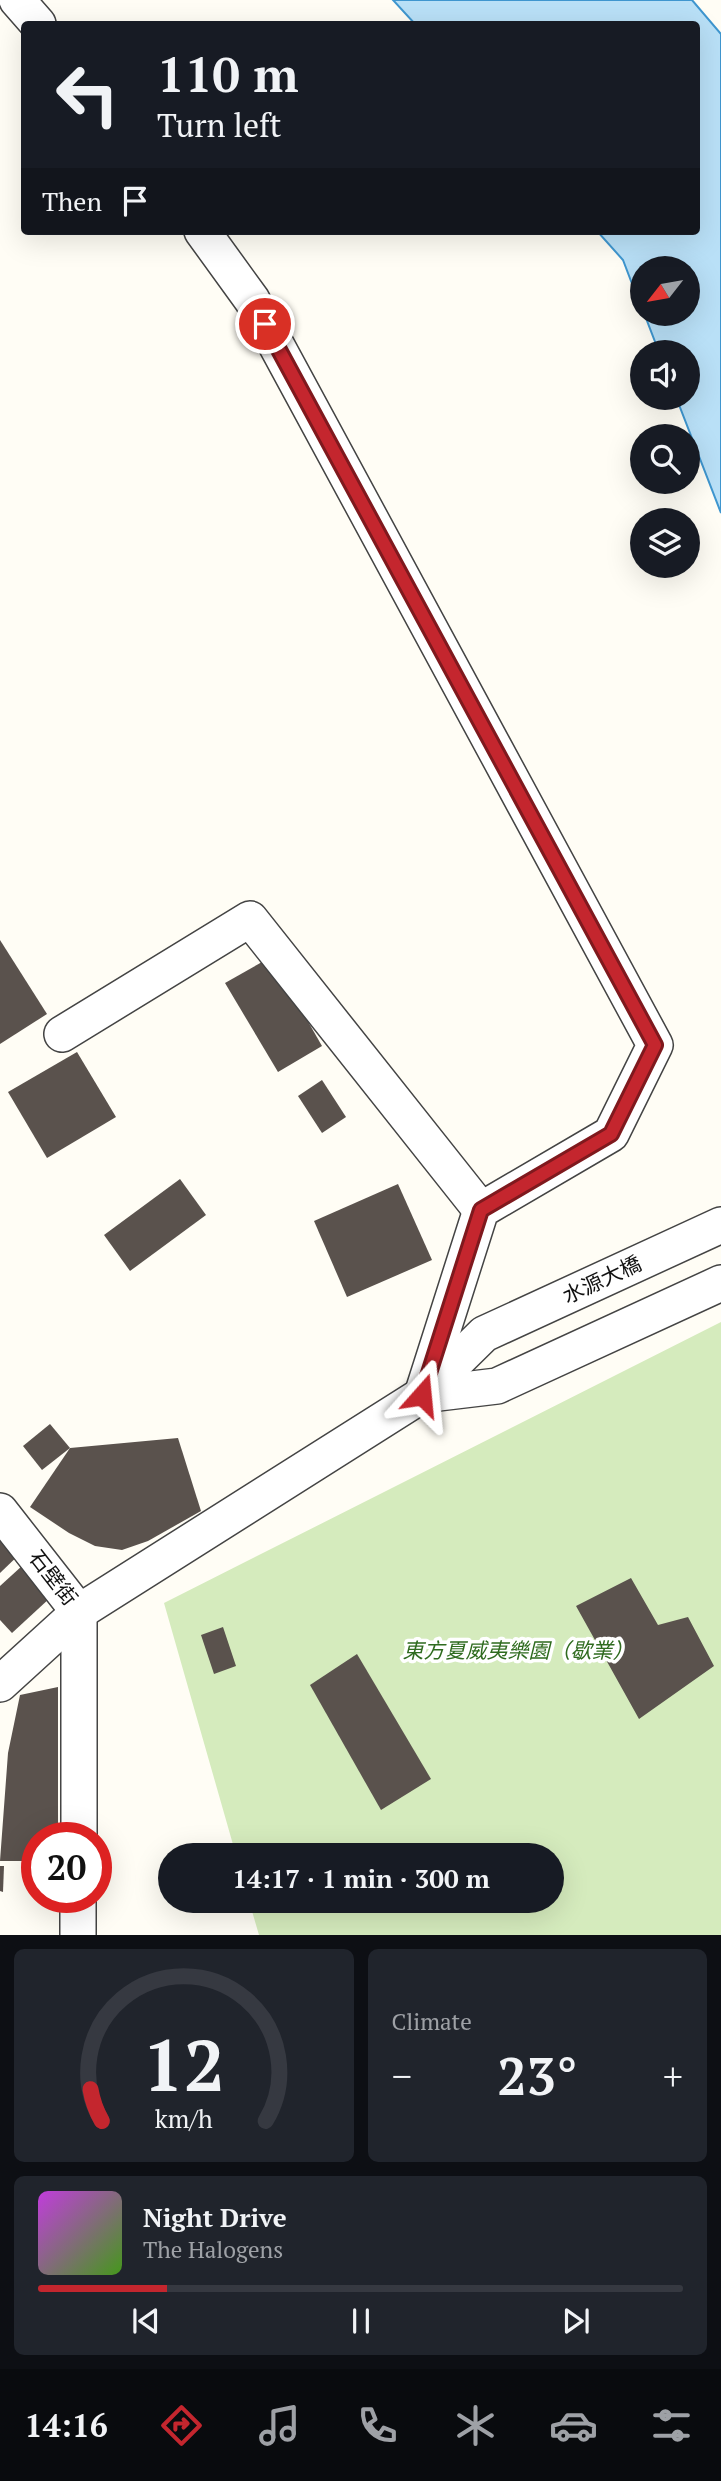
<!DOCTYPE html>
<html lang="en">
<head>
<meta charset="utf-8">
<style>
	:root { --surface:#171b24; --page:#20242c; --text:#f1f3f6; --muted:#9ea1a6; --line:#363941; --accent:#c4262e }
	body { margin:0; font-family:"PT Serif","Noto Sans TC",serif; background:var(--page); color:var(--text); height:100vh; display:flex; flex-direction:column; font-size:26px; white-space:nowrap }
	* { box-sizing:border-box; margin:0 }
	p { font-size:23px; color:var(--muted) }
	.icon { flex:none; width:38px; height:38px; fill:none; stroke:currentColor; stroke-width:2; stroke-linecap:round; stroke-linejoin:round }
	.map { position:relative; height:1935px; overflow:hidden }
	.drawer { display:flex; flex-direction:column; gap:14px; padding:14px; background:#0d0f14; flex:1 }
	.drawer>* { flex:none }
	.top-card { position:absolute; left:21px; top:21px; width:679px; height:214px; border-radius:7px; box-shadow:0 7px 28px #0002; background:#171b24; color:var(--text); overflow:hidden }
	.needle { width:46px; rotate:239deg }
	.fabs { position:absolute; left:630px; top:256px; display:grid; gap:14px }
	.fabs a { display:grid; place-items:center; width:70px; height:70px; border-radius:50%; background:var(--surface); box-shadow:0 7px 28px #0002; font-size:35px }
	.speed { position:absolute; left:21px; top:1822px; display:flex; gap:14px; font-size:35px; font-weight:700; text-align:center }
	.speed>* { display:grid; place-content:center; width:91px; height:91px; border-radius:50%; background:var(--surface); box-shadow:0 7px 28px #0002; line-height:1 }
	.speed .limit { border:10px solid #d22; background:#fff; color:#111 }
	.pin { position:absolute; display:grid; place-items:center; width:60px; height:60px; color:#fff; margin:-30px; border:4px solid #fff; border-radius:50%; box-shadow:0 2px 7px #0007 }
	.me { position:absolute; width:77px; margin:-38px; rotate:18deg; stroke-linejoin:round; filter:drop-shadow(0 0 5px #0008) }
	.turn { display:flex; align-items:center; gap:24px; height:147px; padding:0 21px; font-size:32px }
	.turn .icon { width:91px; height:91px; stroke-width:2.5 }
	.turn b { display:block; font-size:49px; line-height:60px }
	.then { display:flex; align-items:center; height:66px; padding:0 21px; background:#0003; gap:14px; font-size:26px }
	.big { font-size:52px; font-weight:700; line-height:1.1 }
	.drawer .widget { flex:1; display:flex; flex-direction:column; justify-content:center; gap:10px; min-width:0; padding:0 24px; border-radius:10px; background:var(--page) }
	.drawer .dial { align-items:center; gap:0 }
	.dial svg { height:182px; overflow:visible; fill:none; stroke:var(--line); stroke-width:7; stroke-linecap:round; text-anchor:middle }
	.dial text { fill:var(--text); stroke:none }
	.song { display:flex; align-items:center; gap:21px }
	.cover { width:84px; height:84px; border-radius:10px; background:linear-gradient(135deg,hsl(290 70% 55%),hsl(100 70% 35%)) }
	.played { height:7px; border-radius:4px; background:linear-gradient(90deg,var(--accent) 20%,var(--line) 20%) }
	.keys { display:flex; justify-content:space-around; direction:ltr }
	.heat { display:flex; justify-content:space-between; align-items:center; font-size:38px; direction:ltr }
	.drawer .tiles { flex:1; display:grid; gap:14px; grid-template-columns:1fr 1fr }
	.widget:last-child { grid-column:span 2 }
	.trip { position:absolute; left:158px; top:1843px; width:406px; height:70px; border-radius:35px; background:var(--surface); box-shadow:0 7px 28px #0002; font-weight:700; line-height:70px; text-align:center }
	.tab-bar { display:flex; height:112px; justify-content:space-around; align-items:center; background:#090b0e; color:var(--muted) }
	.tab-bar .icon { width:49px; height:49px }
	.tab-bar .current { color:var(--accent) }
	.tab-bar b { font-size:32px; color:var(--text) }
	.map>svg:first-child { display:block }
	.green { fill:#d5ebbd }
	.water { fill:#b9e0f7; stroke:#3f96cf; stroke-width:2 }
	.building { fill:#5a524d }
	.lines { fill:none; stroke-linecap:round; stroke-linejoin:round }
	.minor-casing { stroke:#444; stroke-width:38 }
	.minor { stroke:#fff; stroke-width:35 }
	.route-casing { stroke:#7f191e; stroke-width:18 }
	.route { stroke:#c4262e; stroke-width:12 }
	.labels { text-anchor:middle; stroke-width:7; stroke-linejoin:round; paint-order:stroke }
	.street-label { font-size:21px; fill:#111; stroke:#fff }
	.park-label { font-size:21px; font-style:italic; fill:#2f6b1f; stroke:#fff }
</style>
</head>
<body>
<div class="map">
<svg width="721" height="1935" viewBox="0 0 721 1935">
	<rect width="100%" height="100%" fill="#fffdf5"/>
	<path class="green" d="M721 1322V1935H259L249 1901 551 1900V1855H236L164 1603Z"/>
	<path class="water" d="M393 0H692L721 34V513L676 397H688V352H659L644 313H688V268H642V310L623 260 597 231H696V24H415Z"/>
	<g class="building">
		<path d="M0 940 47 1014 0 1044Z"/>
		<path d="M271 957 322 1046 278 1072 225 983Z"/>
		<path d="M77 1052 116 1117 47 1158 8 1092Z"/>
		<path d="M322 1080 346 1117 322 1133 298 1096Z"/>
		<path d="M180 1179 206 1215 130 1271 104 1235Z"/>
		<path d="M398 1184 432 1260 347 1297 314 1221Z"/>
		<path d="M50 1424 70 1448 42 1470 23 1446Z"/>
		<path d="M178 1438 201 1511 148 1541 122 1550 95 1546 69 1533 30 1507 70 1448Z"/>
		<path d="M0 1523 25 1549 0 1573Z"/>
		<path d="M34 1555 63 1586 12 1633 0 1620V1586Z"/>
		<path d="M631 1578 658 1625 688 1617 714 1666 639 1719 576 1606Z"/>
		<path d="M223 1627 236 1666 214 1674 201 1635Z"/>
		<path d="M357 1654 431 1779 381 1810 310 1685Z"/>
		<path d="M58 1687V1838H37V1861H0L8 1753 20 1695Z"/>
		<path d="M0 1866H4L3 1892 0 1891Z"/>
	</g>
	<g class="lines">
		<defs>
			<g id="minor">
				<path d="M17 0 38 24"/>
				<path d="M202 231 252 300 655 1045 611 1134 481 1210 422 1395"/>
				<path d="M62 1034 250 919 481 1210"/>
				<path d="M422 1395 497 1386 721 1283"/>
				<path d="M0 1511 79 1612"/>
				<path d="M0 1684 79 1612 422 1395 484 1334 721 1225"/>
				<path d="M79 1838V1612"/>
				<path d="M78 1935V1897"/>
			</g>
		</defs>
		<use href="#minor" class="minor-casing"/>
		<use href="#minor" class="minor"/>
	</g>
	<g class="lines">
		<defs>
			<path id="route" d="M265 324 655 1045 611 1134 481 1210 422 1395"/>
		</defs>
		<use href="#route" class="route-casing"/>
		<use href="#route" class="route"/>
	</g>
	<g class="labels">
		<g class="street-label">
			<text transform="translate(602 1280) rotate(-25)" y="7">水源大橋</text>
			<text transform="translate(53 1578) rotate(52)" y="7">石壁街</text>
		</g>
		<g class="park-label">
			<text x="518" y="1658">東方夏威夷樂園（歇業）</text>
		</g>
	</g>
</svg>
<div class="fabs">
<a><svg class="needle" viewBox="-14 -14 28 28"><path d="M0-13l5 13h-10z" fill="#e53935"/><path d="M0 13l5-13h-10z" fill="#9ea1a6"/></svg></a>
<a><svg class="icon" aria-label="sound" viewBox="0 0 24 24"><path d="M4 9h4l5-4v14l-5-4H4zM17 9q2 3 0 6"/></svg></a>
<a><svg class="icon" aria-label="search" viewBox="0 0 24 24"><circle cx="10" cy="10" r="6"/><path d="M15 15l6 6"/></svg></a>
<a><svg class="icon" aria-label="layers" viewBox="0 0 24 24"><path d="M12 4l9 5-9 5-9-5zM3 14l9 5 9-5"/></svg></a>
</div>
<div class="speed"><div class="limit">20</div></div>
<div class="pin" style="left:265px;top:324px;background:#d93025"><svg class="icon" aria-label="arrive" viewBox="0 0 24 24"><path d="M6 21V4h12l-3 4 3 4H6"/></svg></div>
<svg class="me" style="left:422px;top:1395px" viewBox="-20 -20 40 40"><path d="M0-17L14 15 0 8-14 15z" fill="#c4262e" stroke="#fff" stroke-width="4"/></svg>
<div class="trip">14:17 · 1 min · 300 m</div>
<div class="top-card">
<div class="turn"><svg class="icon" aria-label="left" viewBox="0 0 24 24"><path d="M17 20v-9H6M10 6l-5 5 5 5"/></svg><div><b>110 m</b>Turn left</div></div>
<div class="then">Then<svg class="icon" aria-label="arrive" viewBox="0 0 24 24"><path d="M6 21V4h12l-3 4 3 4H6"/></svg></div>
</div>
</div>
<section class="drawer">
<div class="tiles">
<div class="widget dial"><svg viewBox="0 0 100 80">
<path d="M14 69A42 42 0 1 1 86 69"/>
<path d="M14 69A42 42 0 0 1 9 55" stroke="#c4262e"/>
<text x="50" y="56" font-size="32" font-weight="700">12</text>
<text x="50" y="72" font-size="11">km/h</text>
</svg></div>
<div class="widget"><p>Climate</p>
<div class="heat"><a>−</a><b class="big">23°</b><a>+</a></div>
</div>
<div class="widget">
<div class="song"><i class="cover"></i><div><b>Night Drive</b><p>The Halogens</p></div></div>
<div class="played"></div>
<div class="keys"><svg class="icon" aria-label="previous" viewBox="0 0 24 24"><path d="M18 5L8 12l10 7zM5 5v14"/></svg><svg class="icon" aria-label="pause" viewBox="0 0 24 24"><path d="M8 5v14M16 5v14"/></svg><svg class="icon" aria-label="next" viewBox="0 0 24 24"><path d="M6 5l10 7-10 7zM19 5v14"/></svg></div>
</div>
</div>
</section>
<nav class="tab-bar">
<b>14:16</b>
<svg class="icon current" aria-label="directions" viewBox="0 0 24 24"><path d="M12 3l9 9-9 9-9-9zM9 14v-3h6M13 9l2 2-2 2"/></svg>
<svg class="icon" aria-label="music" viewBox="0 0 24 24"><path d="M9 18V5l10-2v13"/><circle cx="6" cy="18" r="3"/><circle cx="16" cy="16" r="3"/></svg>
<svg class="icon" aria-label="phone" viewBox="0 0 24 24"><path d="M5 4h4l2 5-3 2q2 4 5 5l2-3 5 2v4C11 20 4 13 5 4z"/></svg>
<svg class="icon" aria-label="climate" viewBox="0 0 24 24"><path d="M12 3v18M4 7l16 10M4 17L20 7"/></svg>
<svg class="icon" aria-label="car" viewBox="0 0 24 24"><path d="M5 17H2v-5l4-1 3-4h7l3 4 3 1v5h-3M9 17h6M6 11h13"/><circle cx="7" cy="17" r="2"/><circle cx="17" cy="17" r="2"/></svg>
<svg class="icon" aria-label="filters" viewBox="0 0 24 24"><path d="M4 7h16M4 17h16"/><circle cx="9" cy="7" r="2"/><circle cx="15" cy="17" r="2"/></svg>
</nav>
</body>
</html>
